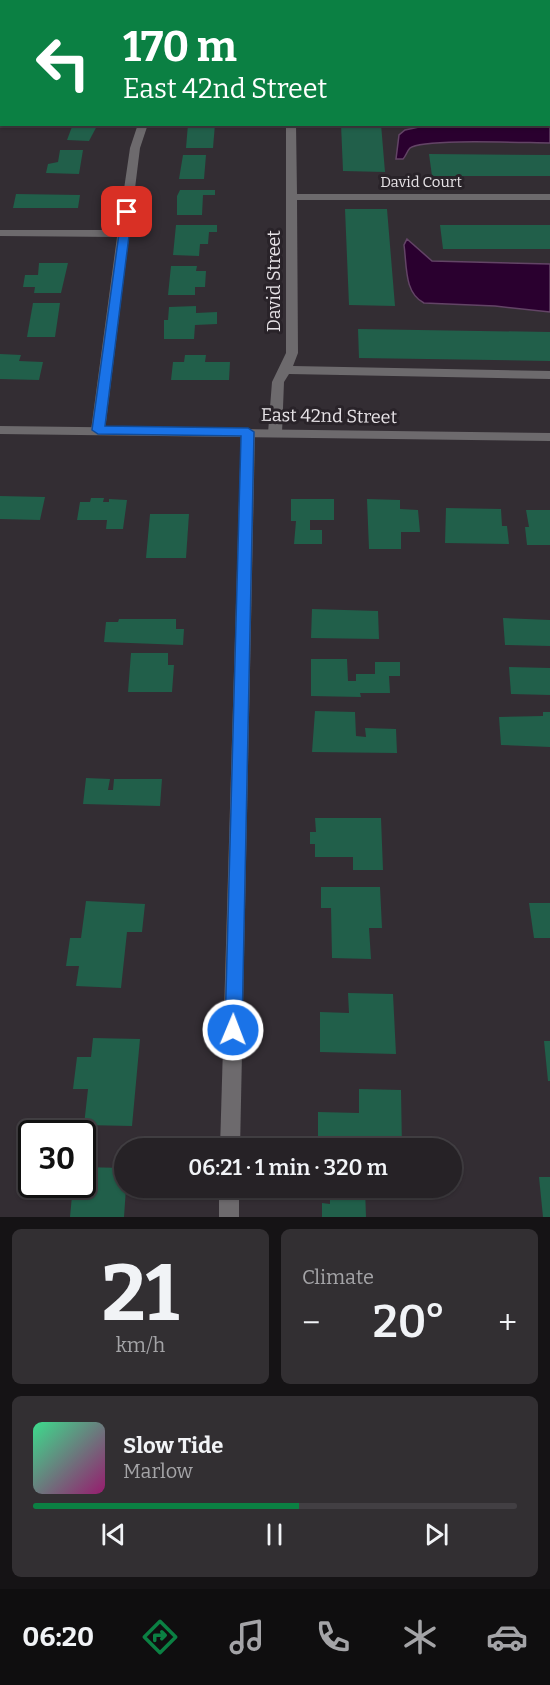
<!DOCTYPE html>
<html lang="en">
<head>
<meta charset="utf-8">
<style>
	:root { --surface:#262226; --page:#322f32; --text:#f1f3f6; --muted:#a4a4a7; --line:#423f43; --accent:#0b8043 }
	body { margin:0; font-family:Bitter,serif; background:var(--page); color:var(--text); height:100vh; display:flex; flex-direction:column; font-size:22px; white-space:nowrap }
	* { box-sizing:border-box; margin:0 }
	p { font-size:20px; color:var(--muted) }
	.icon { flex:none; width:33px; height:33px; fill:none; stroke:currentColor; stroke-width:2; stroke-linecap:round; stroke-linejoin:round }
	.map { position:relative; height:1217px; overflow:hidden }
	.sheet { display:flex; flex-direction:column; gap:12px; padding:12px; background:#151315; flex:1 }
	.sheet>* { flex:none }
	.banner { position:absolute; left:0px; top:0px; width:550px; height:126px; box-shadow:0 2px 4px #0004,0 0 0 2px var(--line); background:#0b8043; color:#fff; overflow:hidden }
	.speed { position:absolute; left:18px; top:1120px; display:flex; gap:12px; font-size:30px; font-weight:700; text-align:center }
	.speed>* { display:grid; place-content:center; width:78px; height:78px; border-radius:50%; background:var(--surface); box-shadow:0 2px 4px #0004,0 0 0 2px var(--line); line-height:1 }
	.speed .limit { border:3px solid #111; border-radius:9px; background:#fff; color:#111 }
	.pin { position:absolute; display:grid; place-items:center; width:51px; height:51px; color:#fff; margin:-26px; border-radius:12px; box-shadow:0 3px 9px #0006 }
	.me { position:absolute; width:66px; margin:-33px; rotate:1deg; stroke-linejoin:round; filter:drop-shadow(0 0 4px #0008) }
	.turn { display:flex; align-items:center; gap:21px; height:126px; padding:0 24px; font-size:27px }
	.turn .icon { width:78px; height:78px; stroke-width:2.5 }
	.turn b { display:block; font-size:42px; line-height:51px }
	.big { font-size:45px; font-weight:600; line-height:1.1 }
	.sheet .widget { flex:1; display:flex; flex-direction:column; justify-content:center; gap:9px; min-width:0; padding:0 21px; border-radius:9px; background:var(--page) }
	.sheet .dial { align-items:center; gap:0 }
	.dial b { font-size:78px; line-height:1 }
	.song { display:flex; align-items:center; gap:18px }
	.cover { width:72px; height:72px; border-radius:9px; background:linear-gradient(135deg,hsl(150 70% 55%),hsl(320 70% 35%)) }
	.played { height:6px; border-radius:3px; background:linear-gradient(90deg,var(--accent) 55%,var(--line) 55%) }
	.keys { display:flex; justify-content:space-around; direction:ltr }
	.heat { display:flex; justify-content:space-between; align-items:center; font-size:33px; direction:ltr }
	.sheet .tiles { flex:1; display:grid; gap:12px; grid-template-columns:1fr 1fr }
	.widget:last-child { grid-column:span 2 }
	.trip { position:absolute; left:114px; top:1138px; width:348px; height:60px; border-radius:30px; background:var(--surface); box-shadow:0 2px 4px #0004,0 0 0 2px var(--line); font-weight:600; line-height:60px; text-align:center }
	.menu { display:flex; height:96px; justify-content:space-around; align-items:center; background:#0f0e0f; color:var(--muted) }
	.menu .icon { width:42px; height:42px }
	.menu .selected { color:var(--accent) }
	.menu b { font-size:27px; color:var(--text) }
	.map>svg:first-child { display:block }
	.water { fill:#2a002f; stroke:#634466; stroke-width:1.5 }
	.building { fill:#215f4a }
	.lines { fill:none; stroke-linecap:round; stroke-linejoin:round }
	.minor { fill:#6d6a6d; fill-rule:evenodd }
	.tertiary { fill:#6d6a6d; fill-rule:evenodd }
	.route { fill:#1a73e8; stroke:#114b97; stroke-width:1.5 }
	.labels { text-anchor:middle; stroke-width:6; stroke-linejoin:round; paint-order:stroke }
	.far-street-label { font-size:15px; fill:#e7e3e7; stroke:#292329 }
	.street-label { font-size:18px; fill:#e7e3e7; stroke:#292329 }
</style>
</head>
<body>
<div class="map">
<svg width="550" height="1217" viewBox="0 0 550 1217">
	<rect width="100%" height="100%" fill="#332d33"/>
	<g class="water">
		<path d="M520 126 550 127V143C528 143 422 138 410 148 407 151 406 156 403 159H396L399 135 405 130 419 127Z"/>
		<path d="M407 239 432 261 550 264V312L495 306 424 303C404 293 407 266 404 245Z"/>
	</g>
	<g class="building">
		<path d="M73 124H98L89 141 67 140Z"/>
		<path d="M188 124H215L213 148H186Z"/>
		<path d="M341 124H381L385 172 343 171Z"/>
		<path d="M60 150H83L79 174 46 173 48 164 58 162Z"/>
		<path d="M429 154 550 155V176H432Z"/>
		<path d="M183 155H206L204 179H179Z"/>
		<path d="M180 190H215V195H203L202 215H177V196Z"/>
		<path d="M16 194 80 195 78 208H13Z"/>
		<path d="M345 209H387L395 306 349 305Z"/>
		<path d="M176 225H217V232H209L208 244H200L199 256 173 255Z"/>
		<path d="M440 225H550V249H443Z"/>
		<path d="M39 263H68L61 293H34L35 287H23L25 275H38Z"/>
		<path d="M171 266H197L196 271H206L205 287H195V295H168Z"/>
		<path d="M33 303H60L55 337H27Z"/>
		<path d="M196 306V313L217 312V324L195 325 194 339H164V320H168L169 307Z"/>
		<path d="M358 329 550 332V361L359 358Z"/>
		<path d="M0 354 21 355 19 361 43 362 39 380 0 379Z"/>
		<path d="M185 355H206L205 362H230L229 380H171L173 362H184Z"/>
		<path d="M0 496 45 497 40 520 0 519Z"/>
		<path d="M91 498H104L103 502H109V499L127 500 123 529H106L107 520H77L80 502H90Z"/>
		<path d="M291 499H334V520H310V530H322V544H294L296 521H291Z"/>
		<path d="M367 499 400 500V509L418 510 420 532H401V549H369Z"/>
		<path d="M446 508 501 509 502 526H507L509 544 445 543Z"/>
		<path d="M526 510H550V545H527L525 527H529Z"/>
		<path d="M150 514H189L186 558H146Z"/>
		<path d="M312 609 378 611 379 639 311 638Z"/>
		<path d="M503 618 550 620V646L505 645Z"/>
		<path d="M119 619H176V629H184L183 645 104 642 106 622H118Z"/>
		<path d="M131 653H168V665H174L172 692H128Z"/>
		<path d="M311 659H347L348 681H356V674H375V662H400V676H389L390 693H360L361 697 311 696Z"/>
		<path d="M509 667 550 668V695L511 694Z"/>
		<path d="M315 711 355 712 356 736 366 737 365 728 396 729 397 753 312 752Z"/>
		<path d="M543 712H550V747L501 745 499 717 543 716Z"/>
		<path d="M86 778 110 779 108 790H113L114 779H162L160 806 83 804Z"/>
		<path d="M315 818H381L383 870H353V857H315V844H310V832H316Z"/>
		<path d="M321 887H380L382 928H369L371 959 332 958 331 908H321Z"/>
		<path d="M86 901 145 904 142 932H127L121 988 76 986 79 966H66L70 938H81Z"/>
		<path d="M529 903H550V938H534Z"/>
		<path d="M348 993 393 994 396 1054 320 1052V1012L349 1013Z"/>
		<path d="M93 1038 140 1039 132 1126 84 1125 88 1089H73L77 1057H91Z"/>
		<path d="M544 1041H550V1081H548Z"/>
		<path d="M359 1089 401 1090 402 1149H318V1112L359 1113Z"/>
		<path d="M82 1167 124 1168 126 1188 124 1217H70L73 1185H82Z"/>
		<path d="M539 1177H550V1217H543Z"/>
		<path d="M330 1188H365L366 1217H322V1203L330 1204Z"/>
	</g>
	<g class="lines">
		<g class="minor">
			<rect x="151" y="0" width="10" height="2"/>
			<rect x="397" y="0" width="10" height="2"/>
			<rect x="521" y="0" width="10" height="2"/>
			<rect x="549" y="71" width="1" height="6"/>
			<path d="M138 124H148L140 148 105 430 98 434 91 430 117 237 0 236V230H118L130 148Z"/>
			<path d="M286 124H296L297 194H550V200H297L298 353 293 366 550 371V379L289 374 284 382 282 433 275 437 270 436 268 433 272 382 286 353Z"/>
			<path d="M248 428 255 432 240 1149H220L241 432Z"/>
			<rect x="219" y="1188" width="20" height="29"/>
		</g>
		<path class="tertiary" d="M0 426 550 433V441L0 434Z"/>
	</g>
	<path class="route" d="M127 209 132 212 105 426 248 428 254 432 242 1030 239 1035 233 1038 227 1035 225 1030 241 436 98 434 92 430 122 212Z"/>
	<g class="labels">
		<g class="far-street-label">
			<text x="421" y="187">David Court</text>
		</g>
		<g class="street-label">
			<text transform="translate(274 281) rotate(-90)" y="6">David Street</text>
			<text transform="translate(329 416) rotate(1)" y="6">East 42nd Street</text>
		</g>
	</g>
</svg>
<div class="speed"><div class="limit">30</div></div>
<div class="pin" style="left:127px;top:212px;background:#d93025"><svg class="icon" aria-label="arrive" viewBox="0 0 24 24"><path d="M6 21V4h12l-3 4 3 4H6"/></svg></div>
<svg class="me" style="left:233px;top:1030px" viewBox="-20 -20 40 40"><circle r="17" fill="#1a73e8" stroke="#fff" stroke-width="3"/><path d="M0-11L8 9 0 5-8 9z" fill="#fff"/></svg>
<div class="trip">06:21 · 1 min · 320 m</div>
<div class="banner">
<div class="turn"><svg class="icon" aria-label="left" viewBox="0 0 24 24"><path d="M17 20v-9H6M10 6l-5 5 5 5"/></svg><div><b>170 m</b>East 42nd Street</div></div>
</div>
</div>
<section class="sheet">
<div class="tiles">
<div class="widget dial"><b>21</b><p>km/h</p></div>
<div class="widget"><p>Climate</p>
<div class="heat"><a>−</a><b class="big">20°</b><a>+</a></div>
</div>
<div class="widget">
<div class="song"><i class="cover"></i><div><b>Slow Tide</b><p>Marlow</p></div></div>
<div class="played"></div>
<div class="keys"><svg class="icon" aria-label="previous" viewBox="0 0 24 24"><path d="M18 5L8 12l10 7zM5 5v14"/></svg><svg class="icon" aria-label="pause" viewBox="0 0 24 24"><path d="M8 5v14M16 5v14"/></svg><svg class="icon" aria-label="next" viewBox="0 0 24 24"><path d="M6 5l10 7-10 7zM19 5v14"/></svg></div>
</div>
</div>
</section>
<nav class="menu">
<b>06:20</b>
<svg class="icon selected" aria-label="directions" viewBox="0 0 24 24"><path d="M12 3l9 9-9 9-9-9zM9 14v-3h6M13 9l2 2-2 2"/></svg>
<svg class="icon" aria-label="music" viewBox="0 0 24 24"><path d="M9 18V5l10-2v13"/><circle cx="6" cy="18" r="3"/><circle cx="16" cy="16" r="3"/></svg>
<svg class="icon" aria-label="phone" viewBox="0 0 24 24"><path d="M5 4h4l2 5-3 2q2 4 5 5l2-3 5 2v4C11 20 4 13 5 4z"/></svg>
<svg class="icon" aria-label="climate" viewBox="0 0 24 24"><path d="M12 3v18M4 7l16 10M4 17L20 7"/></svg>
<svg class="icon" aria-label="car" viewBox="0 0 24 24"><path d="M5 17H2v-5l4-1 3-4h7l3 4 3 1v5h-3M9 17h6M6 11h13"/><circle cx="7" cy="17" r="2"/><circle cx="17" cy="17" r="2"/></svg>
</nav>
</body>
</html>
